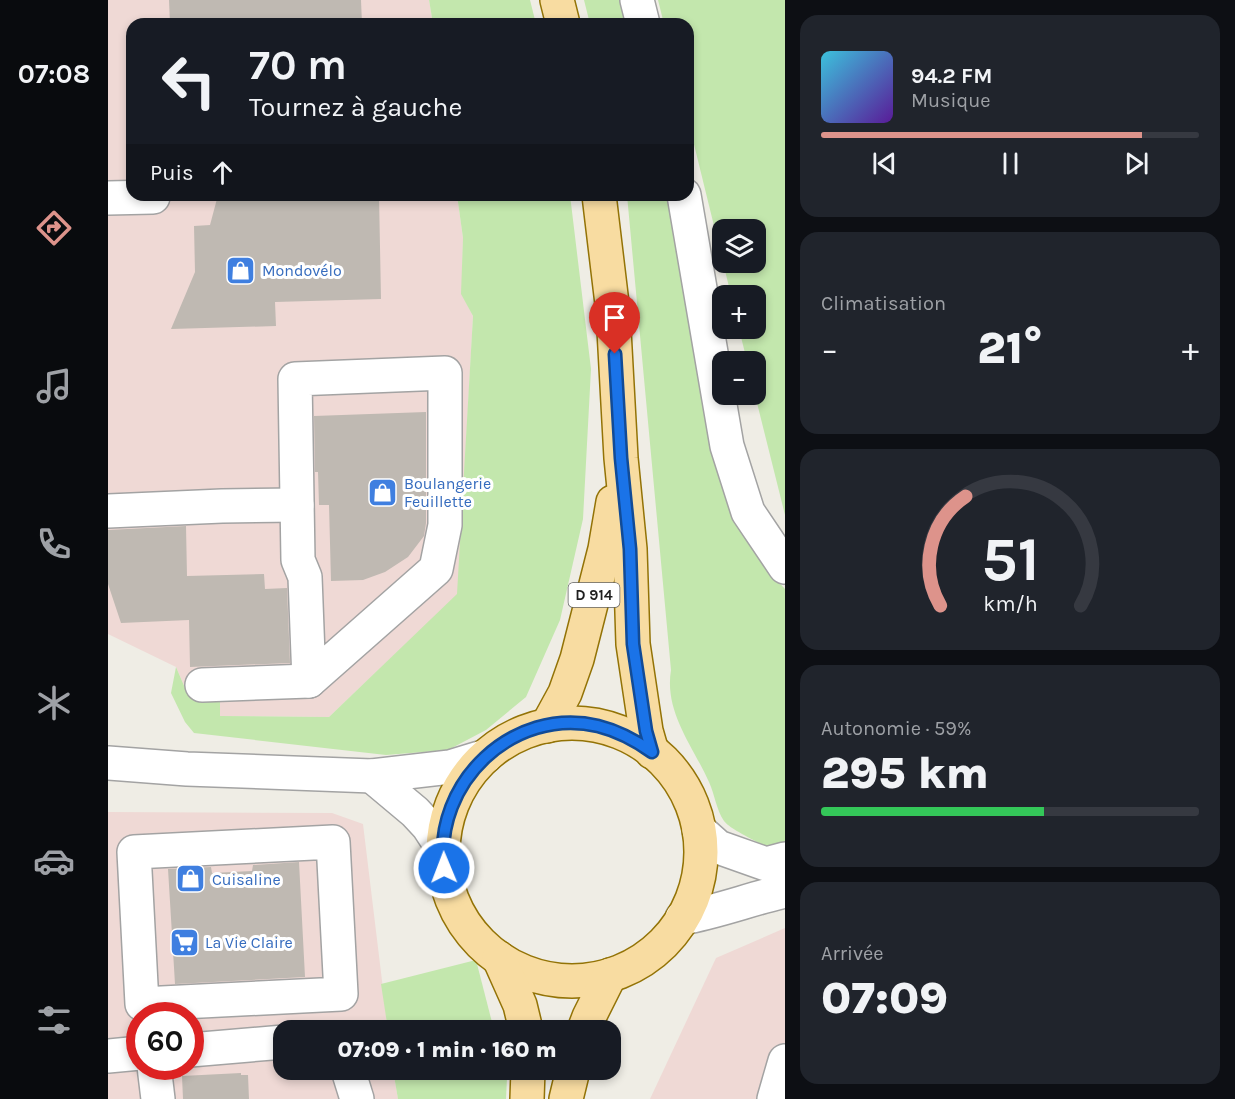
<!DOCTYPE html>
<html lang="fr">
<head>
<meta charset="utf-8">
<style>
	:root { --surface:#171b24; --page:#20242c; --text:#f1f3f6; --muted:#9ea1a6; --line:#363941; --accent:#dd938b }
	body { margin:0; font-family:Karla,sans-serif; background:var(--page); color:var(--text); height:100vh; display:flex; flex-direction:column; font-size:22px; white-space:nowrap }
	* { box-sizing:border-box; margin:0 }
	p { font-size:20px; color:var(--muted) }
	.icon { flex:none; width:33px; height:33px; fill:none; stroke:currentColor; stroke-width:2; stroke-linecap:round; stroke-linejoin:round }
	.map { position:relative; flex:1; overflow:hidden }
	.panel { display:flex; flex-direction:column; gap:15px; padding:15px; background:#0d0f14; width:450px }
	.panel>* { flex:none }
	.guide { position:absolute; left:18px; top:18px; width:568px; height:183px; border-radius:18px; box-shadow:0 3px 9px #0003; background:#171b24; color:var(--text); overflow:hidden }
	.tools { position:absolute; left:604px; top:219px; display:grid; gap:12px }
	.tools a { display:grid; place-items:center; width:54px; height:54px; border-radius:12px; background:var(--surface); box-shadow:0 3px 9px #0003; font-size:30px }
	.speed { position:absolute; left:18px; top:1002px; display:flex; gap:12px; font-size:30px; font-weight:700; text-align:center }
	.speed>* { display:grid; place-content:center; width:78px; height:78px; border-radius:50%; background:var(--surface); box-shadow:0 3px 9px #0003; line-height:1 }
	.speed .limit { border:9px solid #d22; background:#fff; color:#111 }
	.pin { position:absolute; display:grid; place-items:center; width:51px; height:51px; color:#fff; margin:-62px -26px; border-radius:50% 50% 50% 0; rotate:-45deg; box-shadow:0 0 6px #0007 }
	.pin .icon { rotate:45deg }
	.me { position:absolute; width:66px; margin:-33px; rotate:359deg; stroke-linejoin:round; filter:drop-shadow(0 0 4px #0008) }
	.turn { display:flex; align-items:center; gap:21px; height:126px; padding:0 24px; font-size:27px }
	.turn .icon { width:78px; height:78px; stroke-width:2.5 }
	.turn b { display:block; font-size:42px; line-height:51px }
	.then { display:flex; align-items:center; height:57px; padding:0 24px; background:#0003; gap:12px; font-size:22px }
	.big { font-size:45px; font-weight:800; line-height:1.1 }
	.panel .card { flex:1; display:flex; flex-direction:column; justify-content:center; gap:9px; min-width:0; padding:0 21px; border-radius:18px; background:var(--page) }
	.panel .dial { align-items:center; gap:0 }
	.dial svg { height:156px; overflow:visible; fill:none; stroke:var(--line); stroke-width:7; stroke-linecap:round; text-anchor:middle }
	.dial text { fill:var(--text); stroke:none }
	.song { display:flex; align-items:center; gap:18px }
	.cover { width:72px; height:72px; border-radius:9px; background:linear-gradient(135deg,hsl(190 70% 55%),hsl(270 70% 35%)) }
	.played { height:6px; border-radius:3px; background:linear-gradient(90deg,var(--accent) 85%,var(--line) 85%) }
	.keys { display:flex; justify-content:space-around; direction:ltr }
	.heat { display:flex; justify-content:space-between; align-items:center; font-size:33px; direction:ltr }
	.charge { height:9px; border-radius:4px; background:linear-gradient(90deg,#34c759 59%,var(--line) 0) }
	.trip { position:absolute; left:165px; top:1020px; width:348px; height:60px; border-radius:18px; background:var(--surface); box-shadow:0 3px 9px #0003; font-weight:800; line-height:60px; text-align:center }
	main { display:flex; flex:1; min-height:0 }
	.menu { display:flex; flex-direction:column; width:108px; justify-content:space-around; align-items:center; background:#090b0e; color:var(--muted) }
	.menu .icon { width:42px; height:42px }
	.menu .current { color:var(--accent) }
	.menu b { font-size:27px; color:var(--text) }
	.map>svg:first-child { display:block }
	.commercial { fill:#efd9d5; fill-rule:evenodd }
	.grass { fill:#c3e7ad; fill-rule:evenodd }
	.building { fill:#bfb9b2 }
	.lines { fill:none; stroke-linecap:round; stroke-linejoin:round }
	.minor-casing { stroke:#a3a3a3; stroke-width:36 }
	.major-casing { stroke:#937306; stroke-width:36 }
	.minor { stroke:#fff; stroke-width:33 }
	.major { stroke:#f8dca1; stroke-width:33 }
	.route-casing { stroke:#114b97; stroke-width:15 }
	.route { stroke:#1a73e8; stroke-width:10 }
	.labels { text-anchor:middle; stroke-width:6; stroke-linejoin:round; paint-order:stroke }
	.shield { fill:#fff; stroke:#626262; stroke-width:1.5 }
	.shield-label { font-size:15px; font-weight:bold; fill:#1f1f1f }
	.shop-label { font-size:16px; fill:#366cbe; stroke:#fff; text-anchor:start }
</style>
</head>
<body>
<main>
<nav class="menu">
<b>07:08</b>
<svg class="icon current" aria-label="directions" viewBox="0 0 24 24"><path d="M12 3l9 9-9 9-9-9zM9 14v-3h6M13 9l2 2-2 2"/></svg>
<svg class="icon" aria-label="music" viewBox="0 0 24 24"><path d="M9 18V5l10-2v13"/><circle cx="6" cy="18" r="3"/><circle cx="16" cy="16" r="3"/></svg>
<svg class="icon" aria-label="phone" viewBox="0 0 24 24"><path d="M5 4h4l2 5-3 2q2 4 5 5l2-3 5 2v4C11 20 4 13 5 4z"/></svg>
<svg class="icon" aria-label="climate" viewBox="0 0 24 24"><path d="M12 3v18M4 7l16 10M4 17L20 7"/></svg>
<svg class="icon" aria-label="car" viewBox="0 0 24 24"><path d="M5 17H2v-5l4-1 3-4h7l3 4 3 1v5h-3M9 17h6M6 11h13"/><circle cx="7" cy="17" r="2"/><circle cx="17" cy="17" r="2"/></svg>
<svg class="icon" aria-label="filters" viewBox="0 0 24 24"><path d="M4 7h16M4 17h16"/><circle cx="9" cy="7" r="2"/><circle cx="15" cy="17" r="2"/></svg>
</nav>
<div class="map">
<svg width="677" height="1099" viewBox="0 0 677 1099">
	<rect width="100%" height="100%" fill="#efede5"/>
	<g class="commercial">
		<path d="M0 0H321L325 24H24V195H349L355 238 354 294 365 316 350 594 221 717 111 716 80 695 68 667 0 634Z"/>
		<path d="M0 812 224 813 255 824 280 1030H176V1070H285L290 1099H0ZM32 1016H82V1066H32Z"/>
		<path d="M677 928V1099H542L608 958Z"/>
	</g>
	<g class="grass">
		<path d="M321 0H422L428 24H325Z"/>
		<path d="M476 0H514L520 24H482Z"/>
		<path d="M550 0H677V515L647 395 648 362 639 361 631 329 648 328V296L623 295 581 124 580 24H556ZM615 230H648V262H615Z"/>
		<path d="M349 195H462L483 369 475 519 452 620 418 697 378 730 340 750 278 755 86 733 77 722 63 693 68 667 80 695H112V716L221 717 349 594 365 316 353 294 355 238Z"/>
		<path d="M519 195H561L664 575 677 589V844L659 848C649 841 623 830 616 821 608 809 607 795 601 782 585 746 556 712 563 670Z"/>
		<path d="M368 960 386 1030H280L273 984Z"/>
		<path d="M285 1070H396L399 1078 398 1099H290Z"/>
	</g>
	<g class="building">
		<path d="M61 0H253L254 24H62Z"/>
		<path d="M110 195H271L273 299 167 302 168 326 63 329 87 272 86 226 102 225Z"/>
		<path d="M318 412V523L316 536 300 557 277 572 255 580 223 581 221 505H211L210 472H207L206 416Z"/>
		<path d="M78 526 79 576 156 574 157 589 179 588 182 663 82 667 81 620 13 623 0 584V530Z"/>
		<path d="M191 862 197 977 67 984 60 869 103 867 104 873 144 871 145 865Z"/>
		<path d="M133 1073V1075H140L141 1099H75L74 1076Z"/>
	</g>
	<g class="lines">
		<defs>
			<g id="minor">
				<path d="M529 0 535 24"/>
				<path d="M576 195 619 446 640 512 677 567"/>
				<path d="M0 198 45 197V195"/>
				<path d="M337 373V525L328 569 201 681 197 577 190 560 187 379Z"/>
				<path d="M0 511 114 506 189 505"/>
				<path d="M94 685 201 681"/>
				<path d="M0 763 79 769 264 776 342 767 378 756"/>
				<path d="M264 776 307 812 320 826 335 849"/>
				<path d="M591 830 610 847 658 864 677 859"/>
				<path d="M225 842 233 994 34 1004 26 852Z"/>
				<path d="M574 918C609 912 642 899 677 891"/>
				<path d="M82 1050 176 1042"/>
				<path d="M0 1056 32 1053"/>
				<path d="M46 1066 50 1099"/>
				<path d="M240 1070 249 1099"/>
				<path d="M666 1099 677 1061"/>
			</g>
			<g id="major">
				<path d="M449 0 455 24"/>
				<path d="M491 195 505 312 513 458 522 549 525 644 538 731 544 752"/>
				<circle cx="464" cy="852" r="129"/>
				<path d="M439 726 457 693 469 659 497 549 505 502"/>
				<path d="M391 958 412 1005 418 1030"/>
				<path d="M476 1030 481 1017 502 975"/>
				<path d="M419 1099 420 1070"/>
				<path d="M458 1099 465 1070"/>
			</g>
		</defs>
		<use href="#minor" class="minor-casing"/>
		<use href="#major" class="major-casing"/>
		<use href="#minor" class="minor"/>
		<use href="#major" class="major"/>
	</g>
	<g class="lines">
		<defs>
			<path id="route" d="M336 868C325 783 405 706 490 726 510 731 527 740 544 752L538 731 525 644 522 549 513 458 507 354"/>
		</defs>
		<use href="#route" class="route-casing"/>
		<use href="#route" class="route"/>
	</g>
	<defs>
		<symbol id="shop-square" viewBox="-11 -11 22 22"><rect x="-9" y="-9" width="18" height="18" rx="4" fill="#3f7fe0" stroke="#fff"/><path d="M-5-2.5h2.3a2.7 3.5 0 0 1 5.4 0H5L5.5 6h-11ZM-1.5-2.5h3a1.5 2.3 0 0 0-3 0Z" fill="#fff"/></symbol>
		<symbol id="supermarket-square" viewBox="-11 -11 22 22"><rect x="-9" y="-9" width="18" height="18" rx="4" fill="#3f7fe0" stroke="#fff"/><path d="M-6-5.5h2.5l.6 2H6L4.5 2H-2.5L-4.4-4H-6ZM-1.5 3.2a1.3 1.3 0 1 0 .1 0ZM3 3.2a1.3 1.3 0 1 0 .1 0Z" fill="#fff"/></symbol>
	</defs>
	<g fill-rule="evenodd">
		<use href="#shop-square" x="116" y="254" width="33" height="33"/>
		<use href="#shop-square" x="258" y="476" width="33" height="33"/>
		<use href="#shop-square" x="66" y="862" width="33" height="33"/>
		<use href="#supermarket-square" x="60" y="926" width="33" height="33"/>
	</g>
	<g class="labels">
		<rect class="shield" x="460.5" y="583" width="51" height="24" rx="4.5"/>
		<g class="shield-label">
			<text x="486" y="600">D 914</text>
		</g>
		<g class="shop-label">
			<text x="154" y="276">Mondovélo</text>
			<text x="296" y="489">Boulangerie<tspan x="296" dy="18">Feuillette</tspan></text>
			<text x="104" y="885">Cuisaline</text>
			<text x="97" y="948">La Vie Claire</text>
		</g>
	</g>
</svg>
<div class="tools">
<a><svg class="icon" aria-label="layers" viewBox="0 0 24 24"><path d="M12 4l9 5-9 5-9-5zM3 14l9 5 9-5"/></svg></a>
<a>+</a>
<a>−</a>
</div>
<div class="speed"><div class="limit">60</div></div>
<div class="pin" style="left:507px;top:354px;background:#d93025"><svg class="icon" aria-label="arrive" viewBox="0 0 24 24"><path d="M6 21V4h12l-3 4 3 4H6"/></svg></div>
<svg class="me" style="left:336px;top:868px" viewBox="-20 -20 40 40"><circle r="17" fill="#1a73e8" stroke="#fff" stroke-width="3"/><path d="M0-11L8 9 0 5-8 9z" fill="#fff"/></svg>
<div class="trip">07:09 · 1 min · 160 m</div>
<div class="guide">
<div class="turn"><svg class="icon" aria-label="left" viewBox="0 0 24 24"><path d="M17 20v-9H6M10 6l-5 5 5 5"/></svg><div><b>70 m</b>Tournez à gauche</div></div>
<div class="then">Puis<svg class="icon" aria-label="ahead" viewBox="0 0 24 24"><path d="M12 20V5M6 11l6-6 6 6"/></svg></div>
</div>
</div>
<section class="panel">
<div class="card">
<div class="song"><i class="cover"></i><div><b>94.2 FM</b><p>Musique</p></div></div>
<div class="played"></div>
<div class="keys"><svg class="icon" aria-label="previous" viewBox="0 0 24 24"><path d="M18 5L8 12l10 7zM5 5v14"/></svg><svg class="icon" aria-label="pause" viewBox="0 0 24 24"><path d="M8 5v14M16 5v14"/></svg><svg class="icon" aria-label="next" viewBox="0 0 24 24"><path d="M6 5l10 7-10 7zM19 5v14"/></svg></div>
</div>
<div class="card"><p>Climatisation</p>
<div class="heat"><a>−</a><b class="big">21°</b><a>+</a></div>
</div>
<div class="card dial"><svg viewBox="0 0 100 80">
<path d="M14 69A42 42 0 1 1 86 69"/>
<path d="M14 69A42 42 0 0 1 27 13" stroke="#dd938b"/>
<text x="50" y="56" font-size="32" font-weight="700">51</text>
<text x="50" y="72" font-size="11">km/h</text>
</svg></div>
<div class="card"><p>Autonomie · 59%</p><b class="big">295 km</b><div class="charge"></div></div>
<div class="card"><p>Arrivée</p><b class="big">07:09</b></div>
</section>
</main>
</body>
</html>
